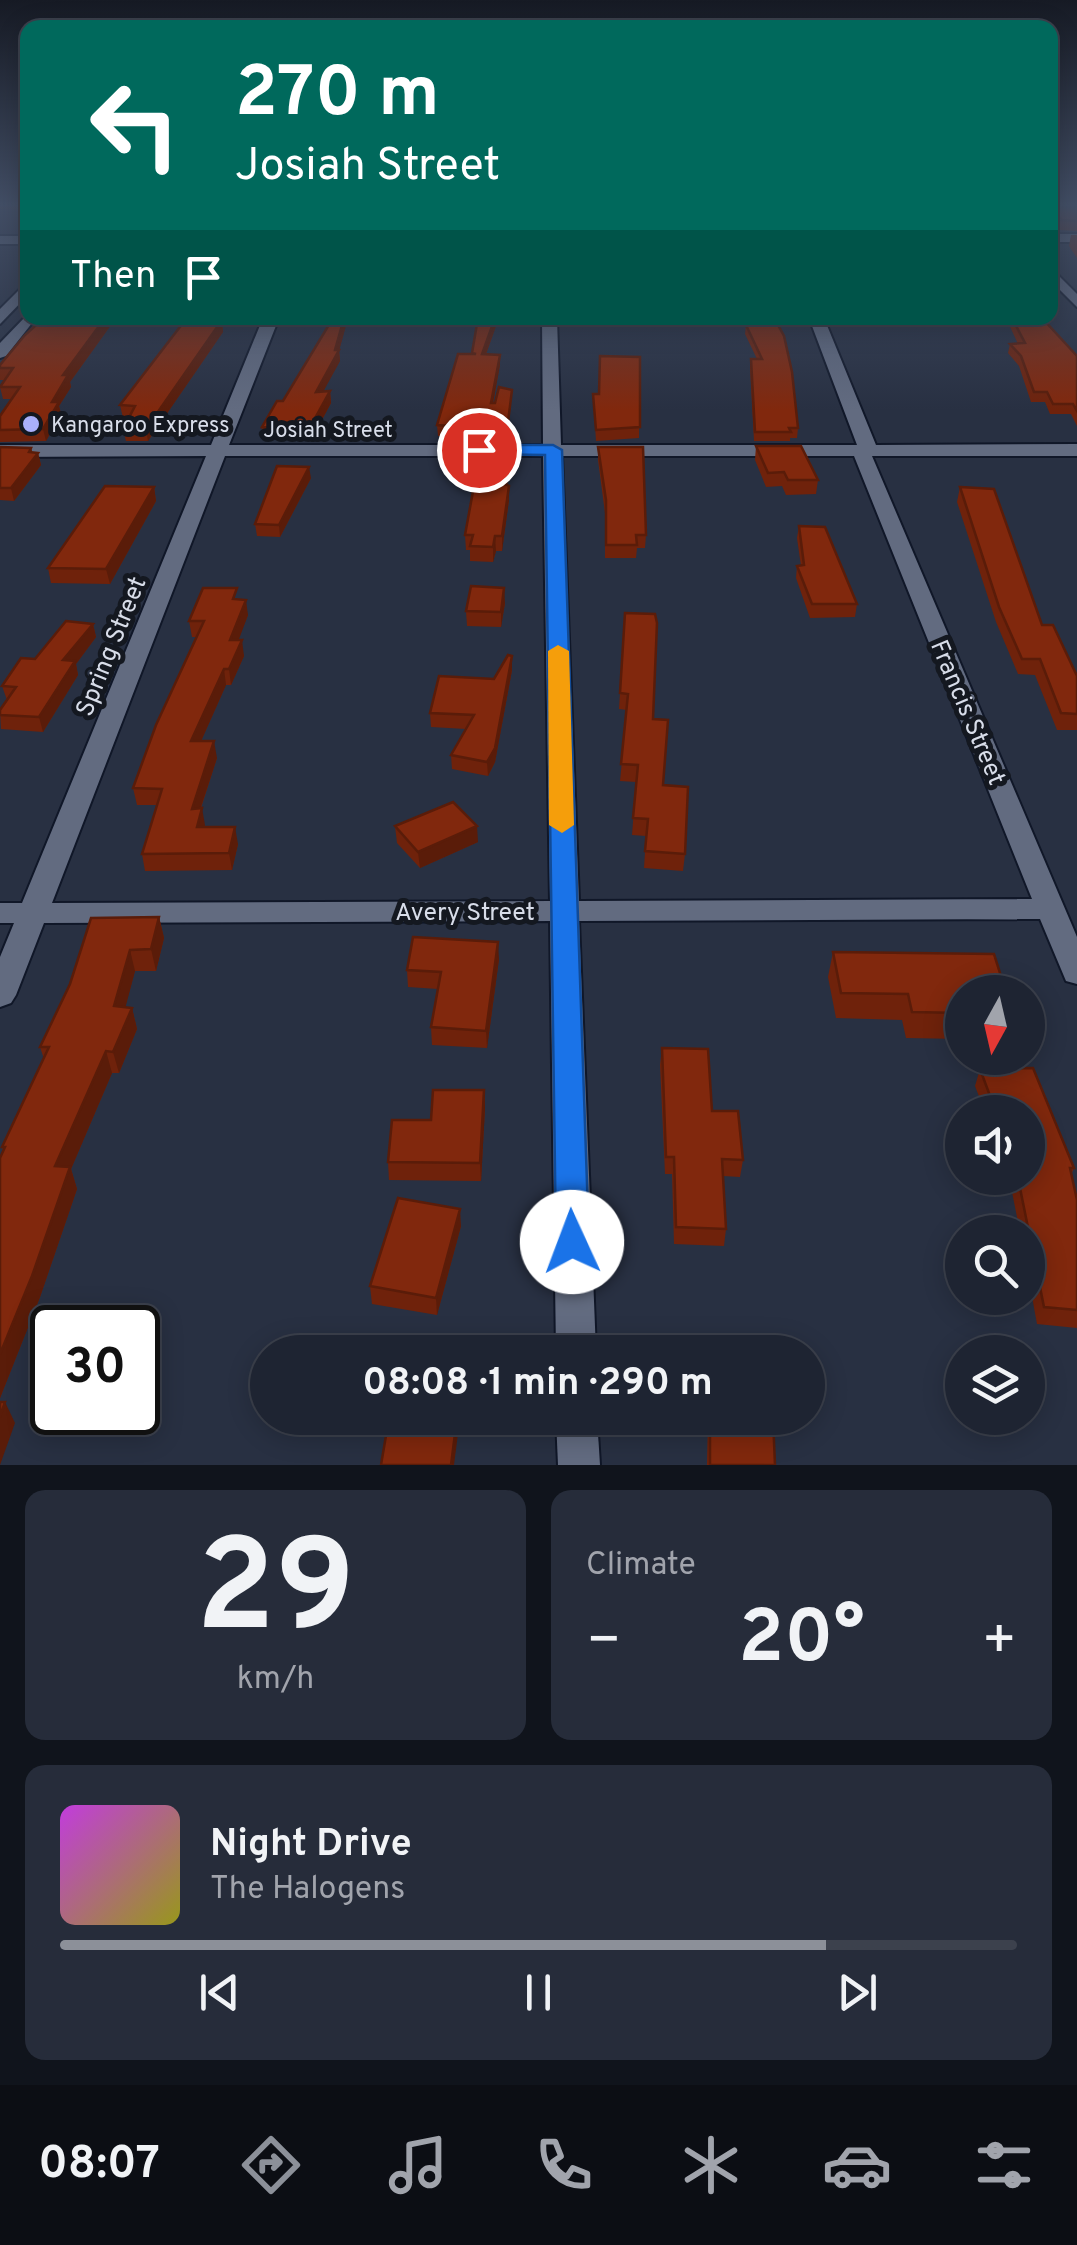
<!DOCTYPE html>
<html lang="en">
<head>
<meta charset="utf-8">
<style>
	:root { --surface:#1e2432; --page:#262c3a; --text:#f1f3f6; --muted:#a1a4ac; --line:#3c414d; --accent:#8c9099 }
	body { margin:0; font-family:Overpass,sans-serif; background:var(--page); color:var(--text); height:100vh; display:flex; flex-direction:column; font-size:38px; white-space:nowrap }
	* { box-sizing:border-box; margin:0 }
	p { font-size:32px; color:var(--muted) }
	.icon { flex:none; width:55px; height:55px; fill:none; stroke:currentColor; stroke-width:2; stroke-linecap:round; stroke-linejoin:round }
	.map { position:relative; height:1465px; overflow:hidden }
	.details { display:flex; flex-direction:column; gap:25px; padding:25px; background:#10141c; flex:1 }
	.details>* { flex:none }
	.top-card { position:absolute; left:20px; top:20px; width:1038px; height:305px; border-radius:20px; box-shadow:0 5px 25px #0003,0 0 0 2px var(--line); background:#00695c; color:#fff; overflow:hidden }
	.needle { width:65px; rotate:188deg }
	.tools { position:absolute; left:945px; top:975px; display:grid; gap:20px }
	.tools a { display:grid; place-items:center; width:100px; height:100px; border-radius:50%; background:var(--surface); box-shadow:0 5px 25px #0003,0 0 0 2px var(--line); font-size:50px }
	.speed { position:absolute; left:30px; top:1305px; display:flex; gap:20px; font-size:50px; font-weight:700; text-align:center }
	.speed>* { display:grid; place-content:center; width:130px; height:130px; border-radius:50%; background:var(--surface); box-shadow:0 5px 25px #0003,0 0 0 2px var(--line); line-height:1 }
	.speed .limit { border:5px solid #111; border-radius:15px; background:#fff; color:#111 }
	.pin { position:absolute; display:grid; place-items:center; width:85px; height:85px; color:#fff; margin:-42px; border:5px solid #fff; border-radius:50%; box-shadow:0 2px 10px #0007 }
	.me { position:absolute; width:110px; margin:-55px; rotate:358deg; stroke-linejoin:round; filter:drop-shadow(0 0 8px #0008) }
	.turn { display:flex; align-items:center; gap:35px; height:210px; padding:0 50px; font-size:45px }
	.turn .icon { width:130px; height:130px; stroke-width:2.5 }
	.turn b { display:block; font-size:70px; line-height:85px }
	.then { display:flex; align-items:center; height:95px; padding:0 50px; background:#0003; gap:20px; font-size:38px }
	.big { font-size:75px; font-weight:700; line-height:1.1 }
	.details .widget { flex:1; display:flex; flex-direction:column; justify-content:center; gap:15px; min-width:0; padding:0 35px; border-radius:20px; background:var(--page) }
	.details .dial { align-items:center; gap:0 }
	.dial b { font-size:130px; line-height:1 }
	.song { display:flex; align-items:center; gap:30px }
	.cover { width:120px; height:120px; border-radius:15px; background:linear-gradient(135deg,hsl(290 70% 55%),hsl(60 70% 35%)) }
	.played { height:10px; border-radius:5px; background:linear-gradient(90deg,var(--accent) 80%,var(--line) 80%) }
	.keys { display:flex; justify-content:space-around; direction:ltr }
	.heat { display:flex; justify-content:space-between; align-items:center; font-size:55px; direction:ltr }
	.details .tiles { flex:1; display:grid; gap:25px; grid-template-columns:1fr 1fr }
	.widget:last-child { grid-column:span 2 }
	.trip { position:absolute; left:250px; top:1335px; width:575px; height:100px; border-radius:50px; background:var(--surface); box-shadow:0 5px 25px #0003,0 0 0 2px var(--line); font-weight:700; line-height:100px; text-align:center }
	.menu { display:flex; height:160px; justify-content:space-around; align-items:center; background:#0c0e14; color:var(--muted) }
	.menu .icon { width:70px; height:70px }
	.menu .on { color:var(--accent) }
	.menu b { font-size:45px; color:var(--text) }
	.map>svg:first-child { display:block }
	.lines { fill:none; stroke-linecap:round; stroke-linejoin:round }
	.minor-casing { stroke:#101728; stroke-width:4 }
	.minor { fill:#626b80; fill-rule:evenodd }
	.wall { fill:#6f220b }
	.shaded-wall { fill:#5a1c09 }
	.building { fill:#81280d; stroke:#5a1c09; stroke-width:2.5 }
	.route { fill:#1a73e8; stroke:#114b97; stroke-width:2.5 }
	.slow { fill:#f59e0b }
	.poi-dot { fill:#aab0fb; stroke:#141820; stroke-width:4 }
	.labels { text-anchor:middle; stroke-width:10; stroke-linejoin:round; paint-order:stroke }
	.far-poi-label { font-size:22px; fill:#d8dde9; stroke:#141820; text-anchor:start }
	.far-street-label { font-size:22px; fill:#d8dde9; stroke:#141820 }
	.street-label { font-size:25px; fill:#d8dde9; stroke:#141820 }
</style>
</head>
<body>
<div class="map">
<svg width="1077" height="1465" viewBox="0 0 1077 1465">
	<rect width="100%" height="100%" fill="#283042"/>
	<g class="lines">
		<defs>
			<g id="minor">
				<rect x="1050" y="234" width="27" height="8"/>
				<rect x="0" y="236" width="28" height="8"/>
				<path d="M1050 267 1077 294V307L1050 280Z"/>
				<path d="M28 281V295L0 324V309Z"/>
				<path d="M28 314V318H36L6 356 0 358V343Z"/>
				<path d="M263 318H279L229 445H543L542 318H557L561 445H857L809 318H824L876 445 1077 444V456H872L1077 937V984L1066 981 1040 919 579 921 596 1352H556L550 921 44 923 16 995 11 1003 0 1007V957L14 923H0V903H22L206 456 0 457V445H211ZM225 456H543L550 901 52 903ZM562 456H854L1032 899 579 901Z"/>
				<path d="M556 1418H597L600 1465H558Z"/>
			</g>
		</defs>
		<use href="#minor" class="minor-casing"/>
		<use href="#minor" class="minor"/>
	</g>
	<g class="wall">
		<path d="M0 205H28V210L0 209Z"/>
		<path d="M1053 208H1077V231L1059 230 1051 218Z"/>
		<path d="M1071 235H1077V258L1069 246Z"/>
		<path d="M44 318H116L70 382 71 387 59 406 61 414 46 441 0 442V416L12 399H3L0 387 5 380H0V365Z"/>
		<path d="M478 318H499L486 354 500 355V365L493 403 512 390 507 441 438 436 437 425 472 354Z"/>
		<path d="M596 318H620L619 322 597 323Z"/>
		<path d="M1006 318H1042L1077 356V426L1071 414H1050L1045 402H1031L1019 366 1008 353 1010 344H1018Z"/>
		<path d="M222 320 223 332 148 441H126L123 429 129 418H123L120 405Z"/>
		<path d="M347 322 339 350 340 361 323 391H330L331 403 311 440 263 438 262 427Z"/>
		<path d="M746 325 798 428 797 438H790V441H754L750 368 751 359H757L745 334Z"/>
		<path d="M640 357 639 438 596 441 593 394H599Z"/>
		<path d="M756 446 818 480 816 494 786 495 782 486 766 487 755 460Z"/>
		<path d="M0 447 31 448 32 452 38 453 41 465 14 501 0 500Z"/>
		<path d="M598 447 646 535 645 548H637L636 558H605V513L598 460Z"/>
		<path d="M505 450 512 464 507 485 509 500 502 551H496L493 562 470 561V550H466L465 535 474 489 472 474Z"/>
		<path d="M311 478 280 537 257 536 255 524Z"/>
		<path d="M154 487 156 501 110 584 51 583 48 568Z"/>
		<path d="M960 487 1042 625 1077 676V730H1057L1035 675 1018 674 996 622 957 502Z"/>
		<path d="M799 526 857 604 855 617 810 618 796 578 797 566H801L797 538Z"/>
		<path d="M239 600 248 615 238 640 244 656 231 685H226L201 741 217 758 201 808 204 827 238 844 232 870 145 871 142 854 157 805H137L133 788 197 637H192L189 621Z"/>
		<path d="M505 603 501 627 467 626 466 611Z"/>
		<path d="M625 613 653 719 664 785 685 854 683 871 644 868 646 836 632 835 636 782 620 781 627 710 619 709Z"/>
		<path d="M93 624 96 637 76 664 78 675 43 732 1 729 0 710 7 700 2 686 35 659Z"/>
		<path d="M512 656V670L495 762 488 776 452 769 451 755 466 729 431 727 430 713 494 679Z"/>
		<path d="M395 826 478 842 420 868 397 843Z"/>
		<path d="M159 917 164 938 156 971H135L125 1007 132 1008 137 1029 119 1073H112L71 1169 77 1189 40 1297 0 1398V1158L3 1151 2 1147 44 1059 40 1047Z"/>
		<path d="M833 952 962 992V1039L906 1038 902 1020 836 1018 828 977Z"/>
		<path d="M499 959 487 1048 432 1045 431 1027 438 989 408 987 407 970Z"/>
		<path d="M662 1048 712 1111 743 1160 740 1177 723 1176 726 1229 724 1246 674 1244 672 1174H665L660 1065Z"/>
		<path d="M1033 1068 1074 1168 1071 1175 1077 1200V1328L1037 1324 1028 1275V1232H1020L1011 1187 977 1188 974 1178H1028V1112H985L975 1086 980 1069Z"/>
		<path d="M484 1090 485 1108 481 1181 389 1180 388 1162Z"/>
		<path d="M461 1226 437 1315 372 1304 370 1286Z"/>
		<path d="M708 1418H773L775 1465H707Z"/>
	</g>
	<g class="shaded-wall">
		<path d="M105 318H116L70 382 71 387 59 406 61 414 46 441 43 429 63 375Z"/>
		<path d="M344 318H346L347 322 339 351 340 361 317 403 316 392 335 350Z"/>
		<path d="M495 318H499L482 365V354Z"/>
		<path d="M222 320 223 332 148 441 146 429Z"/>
		<path d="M500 355V365L491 414V403Z"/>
		<path d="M330 391 331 403 311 440 309 429Z"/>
		<path d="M31 448 34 458 38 453 41 465 14 501 11 488Z"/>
		<path d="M512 451V464L503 498V483Z"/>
		<path d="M309 467 311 478 280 537 279 525Z"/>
		<path d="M509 486V500L502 551V536Z"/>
		<path d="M154 487 156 501 110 584 106 569Z"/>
		<path d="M495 536 496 551 493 562V547Z"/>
		<path d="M504 588 505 603 501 627V612Z"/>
		<path d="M246 600 248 615 233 655 230 640Z"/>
		<path d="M93 624 96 637 76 664 78 675 43 732 39 717 63 660Z"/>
		<path d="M242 640 244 656 231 685 229 669Z"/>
		<path d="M512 656V670L495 762 488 776 487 762Z"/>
		<path d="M224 669 226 685 194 757 191 741Z"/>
		<path d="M214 741 217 758 195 825 192 809Z"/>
		<path d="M202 808 205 825 200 844 197 827Z"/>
		<path d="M477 826 478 842 420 868 418 852Z"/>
		<path d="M235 827 238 844 232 870 229 853Z"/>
		<path d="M159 917 164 938 156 971 151 949Z"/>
		<path d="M498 942 499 959 487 1048 486 1031Z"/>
		<path d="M130 950 135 971 120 1028 114 1006Z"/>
		<path d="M132 1008 137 1029 119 1073 113 1052Z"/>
		<path d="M106 1051 112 1073 71 1169 77 1189 40 1297 0 1398V1354L55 1166Z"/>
		<path d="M484 1090 485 1108 481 1181 480 1163Z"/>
		<path d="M460 1209 461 1226 437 1315 436 1298Z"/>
		<path d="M5 1402 15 1423 0 1465V1417Z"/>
		<path d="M457 1418H460L454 1465H451Z"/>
	</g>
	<g class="building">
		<path d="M1053 208H1077V221L1061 220Z"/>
		<path d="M44 318H105L63 375H68L52 402H59L43 429 0 430V416L20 387H0L13 368H0V365L25 335Z"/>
		<path d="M333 318H344L335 350H339L316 392 330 391 309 429 262 427 277 401H283Z"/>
		<path d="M478 318H495L482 354 500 355 491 403H495L499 387 512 390 507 430 437 425 458 354H476L472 353Z"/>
		<path d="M1012 318H1042L1077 356V411L1073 404H1053L1047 392H1034L1021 356 1010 344 1025 343Z"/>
		<path d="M186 319 222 320 146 429H123L135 406 120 405Z"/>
		<path d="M746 325H778L784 336 792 372 798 428H789L791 432H755L751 359H762Z"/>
		<path d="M600 356 640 357V427L596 430 593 394H599Z"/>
		<path d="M481 446H505L504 450 512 451 503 483 509 486 502 536H495L493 547 470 546 473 535H465L476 475 472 474Z"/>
		<path d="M756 446H801L818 480H788L784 472 768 473Z"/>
		<path d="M0 447 31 448 29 452 38 453 11 488H0Z"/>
		<path d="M598 447H643L646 535H636L637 545H606V500Z"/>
		<path d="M277 466 309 467 279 525 255 524Z"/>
		<path d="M105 486 154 487 106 569 48 568Z"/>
		<path d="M960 487 994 489 1042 625H1053L1077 676V714L1061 713 1040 659H1022L999 607Z"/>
		<path d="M799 526 825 527 857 604H812L797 566 804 565Z"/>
		<path d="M471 586 504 588 501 612 466 611Z"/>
		<path d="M203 588H237L233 599 246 600 230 640H242L229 669H224L191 741H214L192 809 202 808 197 827H235L229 853 142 854 162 789 133 788 156 725 204 621H189Z"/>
		<path d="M625 613 655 614 657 623 653 719 668 720 663 785 688 787 685 854 645 851 648 819 633 818 638 765 621 764 628 694 620 693Z"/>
		<path d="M66 621 93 624 63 660 75 661 39 717 0 715V710L16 687 2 686 21 658 35 659Z"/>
		<path d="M508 655 512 656 495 748 487 762 451 755 474 715 430 713 439 676 494 679Z"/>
		<path d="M453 802 477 826 418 852 395 826Z"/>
		<path d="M159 917 151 949 130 950 114 1006 132 1008 113 1052 106 1051 55 1166 70 1167 32 1276 0 1354V1158L5 1147H2L49 1047H40L70 984 91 918Z"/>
		<path d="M413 937 498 942 486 1031 431 1027 441 972 407 970Z"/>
		<path d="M833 952 994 954 1006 992H962V1013L912 1012 908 994 841 993Z"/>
		<path d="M662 1048 708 1049 712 1111H738L743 1160 722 1159 726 1229 676 1227 674 1157H666Z"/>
		<path d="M1033 1068 1074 1168H1070L1077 1200V1310L1044 1307 1018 1178H1028V1112H996L980 1069Z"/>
		<path d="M433 1090H484L480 1163 388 1162 392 1120H431Z"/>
		<path d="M398 1198 460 1209 436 1298 370 1286Z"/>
		<path d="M0 1402H5L0 1417Z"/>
		<path d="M389 1418H457L451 1465H381Z"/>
		<path d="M710 1418H773L775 1465H710Z"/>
	</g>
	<linearGradient id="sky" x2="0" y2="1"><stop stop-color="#161a24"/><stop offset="0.5" stop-color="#424e65"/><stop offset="1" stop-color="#424e65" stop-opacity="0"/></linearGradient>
	<rect width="1077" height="410" fill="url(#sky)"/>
	<path class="route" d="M479 445H553L562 450 589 1242 584 1253 572 1257 561 1253 556 1242 545 455 473 454V447Z"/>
	<path class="slow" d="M558 645 569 651 574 825 562 833 549 825 548 651Z"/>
	<circle class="poi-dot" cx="31" cy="424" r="10"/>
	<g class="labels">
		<g class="far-poi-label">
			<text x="51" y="432">Kangaroo Express</text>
		</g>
		<g class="far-street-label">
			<text x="328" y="437">Josiah Street</text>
		</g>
		<g class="street-label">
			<text transform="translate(110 646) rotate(-68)" y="9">Spring Street</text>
			<text transform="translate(969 712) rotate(67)" y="9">Francis Street</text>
			<text x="465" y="920">Avery Street</text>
		</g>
	</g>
</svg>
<div class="tools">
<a><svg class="needle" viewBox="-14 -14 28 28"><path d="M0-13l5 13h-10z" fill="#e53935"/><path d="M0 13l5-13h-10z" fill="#a1a4ac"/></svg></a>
<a><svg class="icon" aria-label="sound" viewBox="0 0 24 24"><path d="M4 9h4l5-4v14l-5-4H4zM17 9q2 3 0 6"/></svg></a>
<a><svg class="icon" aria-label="search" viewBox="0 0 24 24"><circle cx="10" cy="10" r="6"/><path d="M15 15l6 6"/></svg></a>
<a><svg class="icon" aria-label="layers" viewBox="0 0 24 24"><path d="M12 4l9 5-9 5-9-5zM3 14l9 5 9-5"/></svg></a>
</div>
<div class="speed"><div class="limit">30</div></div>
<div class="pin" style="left:479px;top:450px;background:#d93025"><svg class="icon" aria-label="arrive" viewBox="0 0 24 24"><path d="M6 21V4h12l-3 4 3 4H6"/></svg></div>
<svg class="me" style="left:572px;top:1242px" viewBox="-20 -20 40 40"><circle r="19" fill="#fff"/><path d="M0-13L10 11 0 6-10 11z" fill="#1a73e8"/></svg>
<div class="trip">08:08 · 1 min · 290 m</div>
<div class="top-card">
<div class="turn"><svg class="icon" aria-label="left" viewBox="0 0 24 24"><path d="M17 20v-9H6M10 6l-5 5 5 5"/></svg><div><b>270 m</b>Josiah Street</div></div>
<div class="then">Then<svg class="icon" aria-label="arrive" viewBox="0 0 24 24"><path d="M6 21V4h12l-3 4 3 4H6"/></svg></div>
</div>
</div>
<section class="details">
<div class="tiles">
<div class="widget dial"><b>29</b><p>km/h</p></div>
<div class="widget"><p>Climate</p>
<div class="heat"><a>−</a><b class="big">20°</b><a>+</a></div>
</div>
<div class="widget">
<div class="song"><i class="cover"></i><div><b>Night Drive</b><p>The Halogens</p></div></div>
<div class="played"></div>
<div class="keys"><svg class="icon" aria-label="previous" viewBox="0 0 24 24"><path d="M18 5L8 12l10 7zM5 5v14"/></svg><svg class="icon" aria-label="pause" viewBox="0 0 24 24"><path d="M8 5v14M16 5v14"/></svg><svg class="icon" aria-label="next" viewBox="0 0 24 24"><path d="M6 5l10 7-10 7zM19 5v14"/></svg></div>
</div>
</div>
</section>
<nav class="menu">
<b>08:07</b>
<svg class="icon on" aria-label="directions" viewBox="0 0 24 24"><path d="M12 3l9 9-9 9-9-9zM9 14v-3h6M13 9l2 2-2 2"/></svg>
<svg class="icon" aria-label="music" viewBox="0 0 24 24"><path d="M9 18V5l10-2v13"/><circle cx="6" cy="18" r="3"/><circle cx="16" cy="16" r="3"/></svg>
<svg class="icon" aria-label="phone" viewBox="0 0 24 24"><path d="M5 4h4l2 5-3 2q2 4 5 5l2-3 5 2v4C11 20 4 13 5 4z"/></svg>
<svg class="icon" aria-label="climate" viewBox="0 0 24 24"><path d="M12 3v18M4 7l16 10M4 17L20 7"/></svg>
<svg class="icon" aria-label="car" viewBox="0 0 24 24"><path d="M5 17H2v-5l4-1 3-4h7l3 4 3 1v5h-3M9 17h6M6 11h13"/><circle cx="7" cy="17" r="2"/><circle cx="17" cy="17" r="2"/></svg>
<svg class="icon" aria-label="filters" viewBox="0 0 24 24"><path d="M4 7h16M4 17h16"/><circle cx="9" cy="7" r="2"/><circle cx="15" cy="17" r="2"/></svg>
</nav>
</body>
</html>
